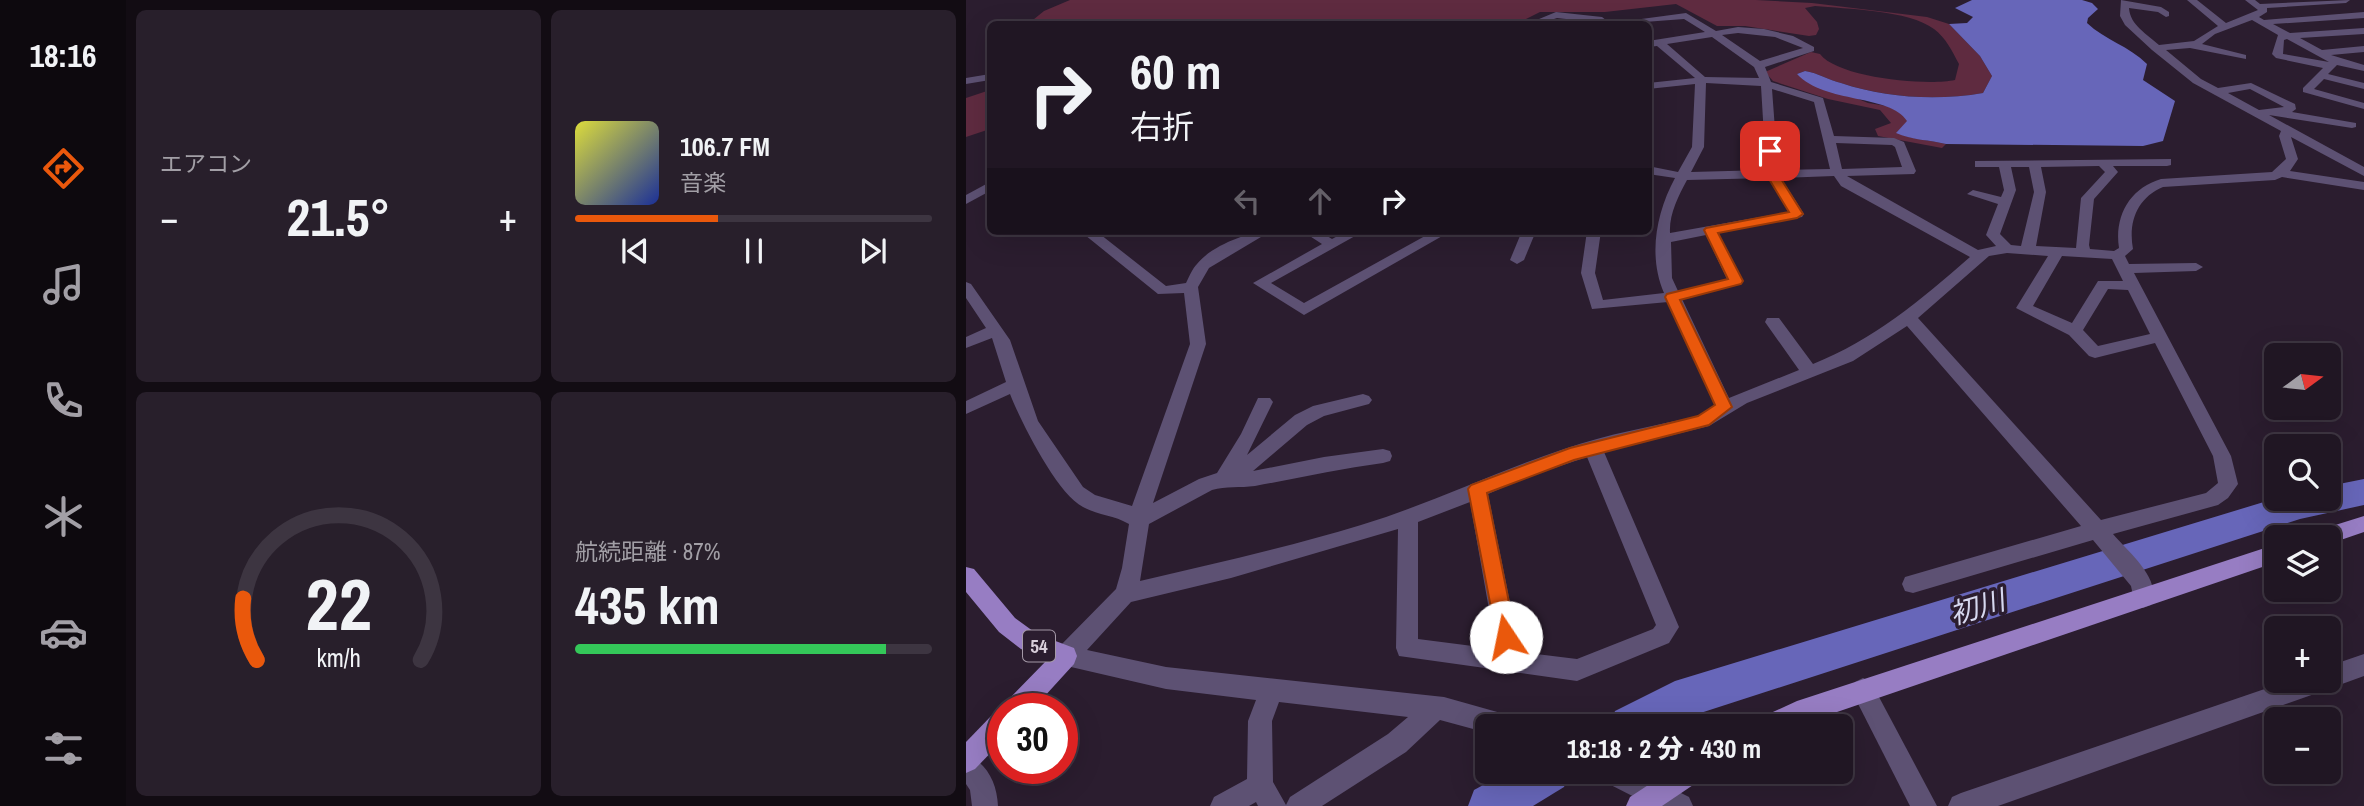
<!DOCTYPE html>
<html lang="ja">
<head>
<meta charset="utf-8">
<style>
	:root { --surface:#201623; --page:#281f2b; --text:#f1f3f6; --muted:#a29fa6; --line:#3d3541; --accent:#ea580c }
	body { margin:0; font-family:"Archivo Narrow","Noto Sans JP",sans-serif; background:var(--page); color:var(--text); height:100vh; display:flex; flex-direction:column; font-size:26px; white-space:nowrap }
	* { box-sizing:border-box; margin:0 }
	p { font-size:23px; color:var(--muted) }
	.icon { flex:none; width:38px; height:38px; fill:none; stroke:currentColor; stroke-width:2; stroke-linecap:round; stroke-linejoin:round }
	.map { position:relative; flex:1; overflow:hidden }
	.panel { display:flex; flex-direction:column; gap:10px; padding:10px; background:#120c13; width:840px }
	.panel>* { flex:none }
	.guide { position:absolute; left:21px; top:21px; width:665px; height:214px; border-radius:10px; box-shadow:0 7px 28px #0002,0 0 0 2px var(--line); background:#201623; color:var(--text); overflow:hidden }
	.needle { width:46px; rotate:75deg }
	.fabs { position:absolute; left:1298px; top:343px; display:grid; gap:14px }
	.fabs a { display:grid; place-items:center; width:77px; height:77px; border-radius:10px; background:var(--surface); box-shadow:0 7px 28px #0002,0 0 0 2px var(--line); font-size:35px }
	.speed { position:absolute; left:21px; top:693px; display:flex; gap:14px; font-size:35px; font-weight:700; text-align:center }
	.speed>* { display:grid; place-content:center; width:91px; height:91px; border-radius:50%; background:var(--surface); box-shadow:0 7px 28px #0002,0 0 0 2px var(--line); line-height:1 }
	.speed .limit { border:10px solid #d22; background:#fff; color:#111 }
	.pin { position:absolute; display:grid; place-items:center; width:60px; height:60px; color:#fff; margin:-30px; border-radius:14px; box-shadow:0 4px 10px #0006 }
	.me { position:absolute; width:77px; margin:-38px; rotate:349deg; stroke-linejoin:round; filter:drop-shadow(0 0 5px #0008) }
	.turn { display:flex; align-items:center; gap:24px; height:147px; padding:0 28px; font-size:32px }
	.turn .icon { width:91px; height:91px; stroke-width:2.5 }
	.turn b { display:block; font-size:49px; line-height:60px }
	.lanes { display:flex; align-items:center; height:66px; padding:0 28px; background:#0003; justify-content:center; gap:35px; direction:ltr }
	.lanes .off { opacity:.35 }
	.big { font-size:52px; font-weight:800; line-height:1.1 }
	.panel .card { flex:1; display:flex; flex-direction:column; justify-content:center; gap:10px; min-width:0; padding:0 24px; border-radius:10px; background:var(--page) }
	.panel .dial { align-items:center; gap:0 }
	.dial svg { height:182px; overflow:visible; fill:none; stroke:var(--line); stroke-width:7; stroke-linecap:round; text-anchor:middle }
	.dial text { fill:var(--text); stroke:none }
	.song { display:flex; align-items:center; gap:21px }
	.cover { width:84px; height:84px; border-radius:10px; background:linear-gradient(135deg,hsl(60 70% 55%),hsl(230 70% 35%)) }
	.played { height:7px; border-radius:4px; background:linear-gradient(90deg,var(--accent) 40%,var(--line) 40%) }
	.keys { display:flex; justify-content:space-around; direction:ltr }
	.heat { display:flex; justify-content:space-between; align-items:center; font-size:38px; direction:ltr }
	.charge { height:10px; border-radius:5px; background:linear-gradient(90deg,#34c759 87%,var(--line) 0) }
	.panel .tiles { flex:1; display:grid; gap:10px; grid-template-columns:repeat(2,1fr) }
	.trip { position:absolute; left:509px; top:714px; width:378px; height:70px; border-radius:10px; background:var(--surface); box-shadow:0 7px 28px #0002,0 0 0 2px var(--line); font-weight:800; line-height:70px; text-align:center }
	main { display:flex; flex:1; min-height:0 }
	.dock { display:flex; flex-direction:column; width:126px; justify-content:space-around; align-items:center; background:#0d090e; color:var(--muted) }
	.dock .icon { width:49px; height:49px }
	.dock .selected { color:var(--accent) }
	.dock b { font-size:32px; color:var(--text) }
	.map>svg:first-child { display:block }
	.green { fill:#5f2b40 }
	.water { fill:#6766b9 }
	.lines { fill:none; stroke-linecap:round; stroke-linejoin:round }
	.river { fill:#6766b9; fill-rule:evenodd }
	.minor { fill:#5d5173; fill-rule:evenodd }
	.major { fill:#977dc3; fill-rule:evenodd }
	.route { fill:#ea580c; stroke:#983908; stroke-width:2 }
	.labels { text-anchor:middle; stroke-width:7; stroke-linejoin:round; paint-order:stroke }
	.shield { fill:#2b1d2f; stroke:#a499a7; stroke-width:2 }
	.shield-label { font-size:19px; font-weight:bold; fill:#d8ceda }
	.near-water-label { font-size:28px; font-style:italic; fill:#d6d8ef; stroke:#2b1d2f }
</style>
</head>
<body>
<main>
<nav class="dock">
<b>18:16</b>
<svg class="icon selected" aria-label="directions" viewBox="0 0 24 24"><path d="M12 3l9 9-9 9-9-9zM9 14v-3h6M13 9l2 2-2 2"/></svg>
<svg class="icon" aria-label="music" viewBox="0 0 24 24"><path d="M9 18V5l10-2v13"/><circle cx="6" cy="18" r="3"/><circle cx="16" cy="16" r="3"/></svg>
<svg class="icon" aria-label="phone" viewBox="0 0 24 24"><path d="M5 4h4l2 5-3 2q2 4 5 5l2-3 5 2v4C11 20 4 13 5 4z"/></svg>
<svg class="icon" aria-label="climate" viewBox="0 0 24 24"><path d="M12 3v18M4 7l16 10M4 17L20 7"/></svg>
<svg class="icon" aria-label="car" viewBox="0 0 24 24"><path d="M5 17H2v-5l4-1 3-4h7l3 4 3 1v5h-3M9 17h6M6 11h13"/><circle cx="7" cy="17" r="2"/><circle cx="17" cy="17" r="2"/></svg>
<svg class="icon" aria-label="filters" viewBox="0 0 24 24"><path d="M4 7h16M4 17h16"/><circle cx="9" cy="7" r="2"/><circle cx="15" cy="17" r="2"/></svg>
</nav>
<section class="panel">
<div class="tiles">
<div class="card"><p>エアコン</p>
<div class="heat"><a>−</a><b class="big">21.5°</b><a>+</a></div>
</div>
<div class="card">
<div class="song"><i class="cover"></i><div><b>106.7 FM</b><p>音楽</p></div></div>
<div class="played"></div>
<div class="keys"><svg class="icon" aria-label="previous" viewBox="0 0 24 24"><path d="M18 5L8 12l10 7zM5 5v14"/></svg><svg class="icon" aria-label="pause" viewBox="0 0 24 24"><path d="M8 5v14M16 5v14"/></svg><svg class="icon" aria-label="next" viewBox="0 0 24 24"><path d="M6 5l10 7-10 7zM19 5v14"/></svg></div>
</div>
<div class="card dial"><svg viewBox="0 0 100 80">
<path d="M14 69A42 42 0 1 1 86 69"/>
<path d="M14 69A42 42 0 0 1 8 42" stroke="#ea580c"/>
<text x="50" y="56" font-size="32" font-weight="700">22</text>
<text x="50" y="72" font-size="11">km/h</text>
</svg></div>
<div class="card"><p>航続距離 · 87%</p><b class="big">435 km</b><div class="charge"></div></div>
</div>
</section>
<div class="map">
<svg width="1398" height="806" viewBox="0 0 1398 806">
	<rect width="100%" height="100%" fill="#2b1d2f"/>
	<g class="green">
		<path d="M104 0H790L846 3 961 17 983 24 1014 56 1026 76 1017 93C971 101 921 98 875 83 863 80 852 73 839 71L831 74 902 103 921 106 936 113 942 121 931 132C945 140 964 140 980 144L976 148 912 136 909 129 925 123 914 110 862 99 807 81 799 72 845 52 854 54C872 78 961 86 989 80L993 64C986 51 980 38 968 29 943 10 880 9 849 6L839 8 851 22 853 29 850 35 843 36 779 26H751L710 4 639 12H574L550 24H62L78 11Z"/>
		<path d="M24 90V129L0 137V98Z"/>
	</g>
	<path class="water" d="M1006 0H1116L1126 3 1132 9 1122 18 1121 23C1139 40 1163 46 1181 64L1177 80 1209 101 1197 141 1177 146 980 144C964 140 945 140 930 133L941 121C924 94 859 104 831 74L839 71C852 73 863 80 875 83 920 98 971 101 1017 93L1026 76 1014 56 983 24 1001 23 1007 17 989 8Z"/>
	<g class="lines">
		<g class="river">
			<path d="M1398 479V505L1334 519 719 718 704 726H643L649 711 709 681 1311 498 1363 499V486Z"/>
			<path d="M541 772H605L598 787 567 806H502L508 790Z"/>
		</g>
		<g class="minor">
			<path d="M1155 0 1195 7 1203 12V16L1200 17 1192 12 1163 8C1164 25 1181 34 1193 45L1228 41 1252 26 1221 0H1231L1260 23 1292 10 1279 0H1289L1294 4 1384 0 1380 3 1301 8V12L1293 17 1298 20 1398 12V18L1307 24 1324 33 1398 28V34L1334 38 1356 50 1398 46V52L1365 55 1398 65V71L1371 65 1362 74 1398 83V89L1358 79 1348 89 1398 103V109L1337 92V88L1357 68 1310 58 1306 54 1312 35 1286 20 1249 34 1236 44 1280 55V59L1224 48 1200 50 1235 79 1252 88 1285 83 1329 104 1330 109 1326 112 1390 123V127L1386 128 1303 115 1398 167V176L1325 137 1332 159 1324 171 1398 182V190L1316 177 1309 180 1197 187C1171 198 1162 222 1167 249L1159 256 1163 264 1230 263 1237 267 1230 271 1168 273 1265 456 1272 484 1262 498 1252 505 1147 534C1162 552 1197 579 1185 605L1177 608 1169 605 1165 586 1127 540 947 593 939 591 936 584 939 577 1115 526 941 326 887 361 781 403 743 426 638 452 713 627 703 643 611 681 433 656 430 648 432 529 265 578 165 602 121 650 200 667 478 697 549 717 552 726H522V733L474 720 440 752 356 806H292L290 802 283 806H244L248 797 281 779 282 721 290 700 200 689 92 664 89 656 92 648 150 589 156 568 163 524C148 515 131 515 117 507 91 494 55 422 44 394L0 414V401L40 382 26 338 0 348V337L20 328 0 298V282L5 284 44 340 72 421 117 487 129 495 166 506 224 344 218 293 192 294 114 231H130L200 286 220 283C223 277 226 269 231 264 245 246 283 231 305 231L243 268 232 287 240 344 187 503 233 479 251 473 275 434 292 398H304L307 402 281 455 329 415 347 406 397 394 403 396 406 400 403 404 358 416 341 425 287 471 358 457 417 449 424 451 426 456 424 461 417 463C374 469 332 478 289 486 274 488 260 486 246 490L183 524 174 581C248 564 322 547 395 525 464 504 529 472 598 449 641 434 688 426 732 416L749 406 702 302 626 309 615 273 621 231H635L629 273 637 300 698 293C682 256 690 213 709 178L682 174V166L712 172 726 147 729 84 682 89V83L729 78 691 46 682 47V41L739 32 718 19 652 24 653 22 720 13 750 31 772 27 798 29 827 36 848 47V51L799 67 805 82 857 98 868 136 928 138 938 142 950 171 948 174 881 176 1012 250 1030 246 1020 235 1032 204 1001 194 1007 190 1035 197 1038 190 1033 167H1009V161L1205 159V165L1201 166H1147L1152 172 1128 199 1123 245 1124 249 1148 251 1153 248C1148 216 1164 188 1195 179L1306 172 1320 159 1313 136 1315 131 1227 83 1186 50 1159 25 1154 16ZM772 33 809 37 837 48 794 61 756 35ZM746 37 788 67 793 78 739 77 701 44ZM1321 39 1363 62 1317 54 1318 40ZM740 83 795 86 800 170 725 172 738 147ZM806 89 848 102 864 169 812 170ZM1284 89 1318 107 1293 110 1262 93ZM870 143 926 145 929 147 936 167 876 169ZM1133 166 1139 172 1115 198 1110 248 1070 246 1080 192 1075 167ZM1045 167H1063L1068 192 1055 246 1045 245 1034 234 1050 190ZM868 176 875 186 1004 257C955 300 907 340 847 364L813 318H801L799 322 833 370 763 398 716 299 775 284 777 281 752 233 836 217 838 214 815 178ZM802 178 823 212 704 233C703 214 712 197 721 180ZM740 235 761 279 712 291 706 278 705 242ZM1041 253 1082 256 1050 308 1103 335 1123 356 1129 358 1189 343 1247 456 1252 483 1240 493 1135 520 952 318 1023 256ZM1096 256 1146 259 1157 281H1132L1106 323 1067 306ZM1142 289 1162 290 1184 334 1132 346 1117 330ZM621 457 690 625 687 629 611 659 554 652 522 494 558 478ZM504 502 530 649 452 639V522ZM313 702 442 717 422 734 324 797 320 805 307 782 306 721Z"/>
			<path d="M590 12 636 17 645 24 591 18 573 24H561Z"/>
			<path d="M24 74V80L0 84V78Z"/>
			<path d="M24 182V191L0 204V195Z"/>
			<path d="M227 231H246L239 235Z"/>
			<path d="M336 231H353L366 239 381 231H398L305 283 338 303 468 231H485L338 315 287 283 356 244Z"/>
			<path d="M556 231H570L558 260 551 264 544 260Z"/>
			<path d="M1398 654V676L1354 692 1032 806H982L986 797 995 793 1322 681H1363V666Z"/>
			<path d="M897 678 905 682 971 806H944L885 690 889 682Z"/>
			<path d="M0 754C21 763 31 783 32 806H6L4 790 0 784Z"/>
			<path d="M633 772H673L723 797 727 806H686L637 781Z"/>
		</g>
		<g class="major">
			<path d="M1398 516V532L1363 544V537H1347L1350 531Z"/>
			<path d="M1311 544V562L830 726H793L796 717 831 701Z"/>
			<path d="M0 567 8 569 49 618 71 634 108 648 111 656 108 664 67 709H38L41 701 81 660 55 649 33 632 0 592Z"/>
			<path d="M37 710V740L9 769 0 773V742L28 713Z"/>
			<path d="M702 772H737L733 781 696 806H660L664 797Z"/>
		</g>
	</g>
	<path class="route" d="M804 148 810 151 812 174 837 214 831 218 752 233 777 281 775 284 714 300 766 407 743 425 608 460 521 493 550 637 547 644 540 646 532 644 502 489 505 485 604 448 732 416 749 405 699 297 701 294 762 279 738 230 740 228 823 212 800 174 799 151Z"/>
	<g class="labels">
		<rect class="shield" x="57" y="630.5" width="32" height="31" rx="5"/>
		<g class="shield-label">
			<text x="73" y="653">54</text>
		</g>
		<g class="near-water-label">
			<text transform="translate(1011 607) rotate(-17)" y="10">初川</text>
		</g>
	</g>
</svg>
<div class="fabs">
<a><svg class="needle" viewBox="-14 -14 28 28"><path d="M0-13l5 13h-10z" fill="#e53935"/><path d="M0 13l5-13h-10z" fill="#a29fa6"/></svg></a>
<a><svg class="icon" aria-label="search" viewBox="0 0 24 24"><circle cx="10" cy="10" r="6"/><path d="M15 15l6 6"/></svg></a>
<a><svg class="icon" aria-label="layers" viewBox="0 0 24 24"><path d="M12 4l9 5-9 5-9-5zM3 14l9 5 9-5"/></svg></a>
<a>+</a>
<a>−</a>
</div>
<div class="speed"><div class="limit">30</div></div>
<div class="pin" style="left:804px;top:151px;background:#d93025"><svg class="icon" aria-label="arrive" viewBox="0 0 24 24"><path d="M6 21V4h12l-3 4 3 4H6"/></svg></div>
<svg class="me" style="left:540px;top:637px" viewBox="-20 -20 40 40"><circle r="19" fill="#fff"/><path d="M0-13L10 11 0 6-10 11z" fill="#ea580c"/></svg>
<div class="trip">18:18 · 2 分 · 430 m</div>
<div class="guide">
<div class="turn"><svg class="icon" aria-label="right" viewBox="0 0 24 24"><path d="M7 20v-9h11M14 6l5 5-5 5"/></svg><div><b>60 m</b>右折</div></div>
<div class="lanes"><svg class="icon off" aria-label="left" viewBox="0 0 24 24"><path d="M17 20v-9H6M10 6l-5 5 5 5"/></svg><svg class="icon off" aria-label="ahead" viewBox="0 0 24 24"><path d="M12 20V5M6 11l6-6 6 6"/></svg><svg class="icon" aria-label="right" viewBox="0 0 24 24"><path d="M7 20v-9h11M14 6l5 5-5 5"/></svg></div>
</div>
</div>
</main>
</body>
</html>
